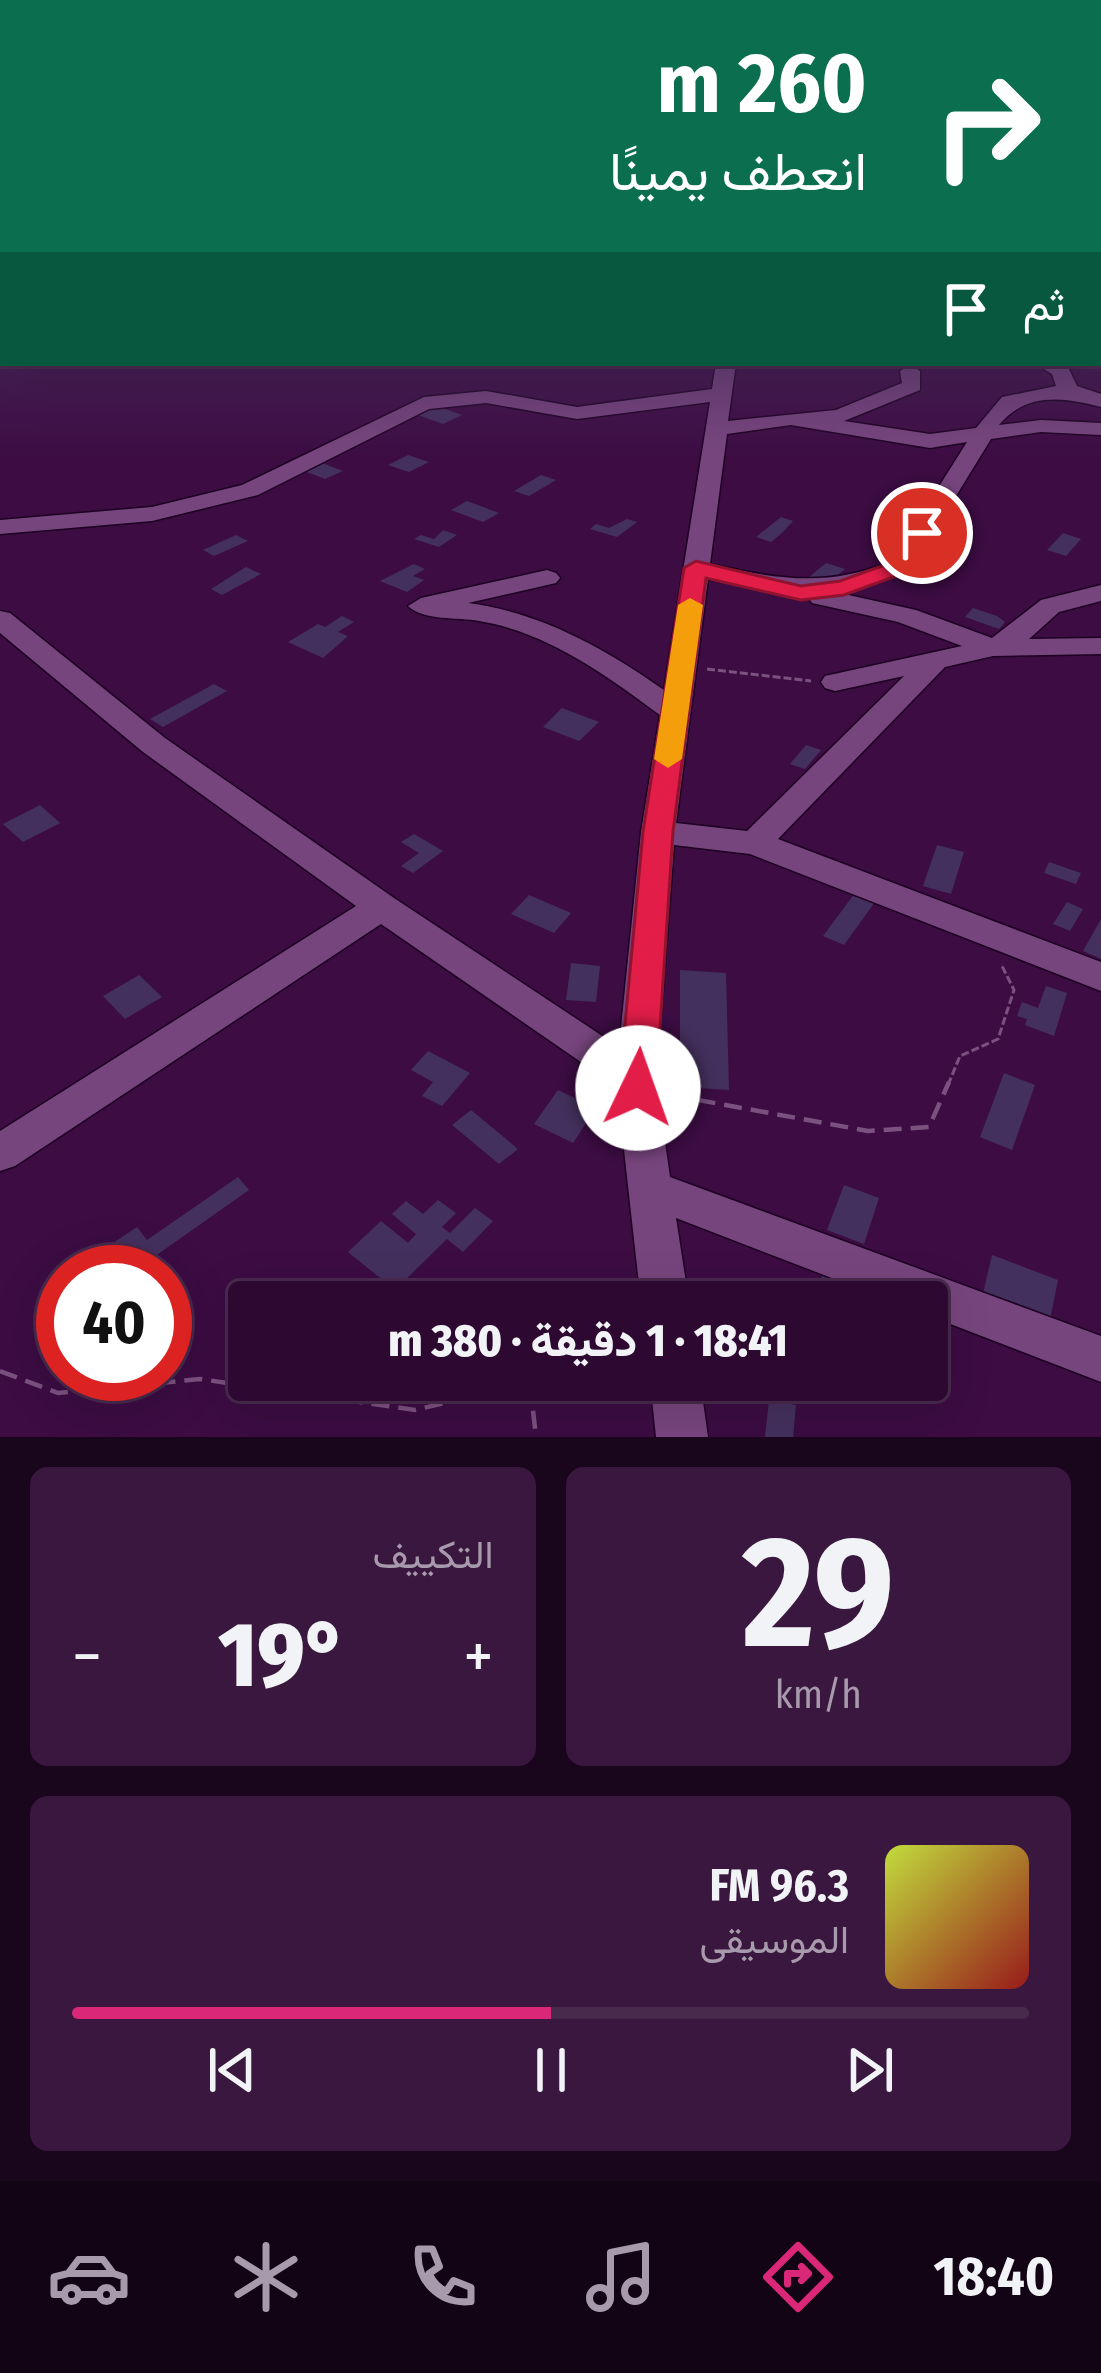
<!DOCTYPE html>
<html lang="ar">
<head>
<meta charset="utf-8">
<style>
	:root { --surface:#2d0932; --page:#39173e; --text:#f1f3f6; --muted:#a79aac; --line:#482a4d; --accent:#db2777 }
	body { margin:0; font-family:"Fira Sans Condensed",Vazirmatn,sans-serif; background:var(--page); color:var(--text); direction:rtl; height:100vh; display:flex; flex-direction:column; font-size:45px; white-space:nowrap }
	* { box-sizing:border-box; margin:0 }
	p { font-size:39px; color:var(--muted) }
	.icon { flex:none; width:66px; height:66px; fill:none; stroke:currentColor; stroke-width:2; stroke-linecap:round; stroke-linejoin:round }
	.map { position:relative; height:1437px; overflow:hidden; direction:ltr }
	.side { display:flex; flex-direction:column; gap:30px; padding:30px; background:#19051c; flex:1 }
	.side>* { flex:none }
	.top-card { position:absolute; left:0px; top:0px; width:1101px; height:366px; box-shadow:0 12px 48px #0002,0 0 0 3px var(--line); direction:rtl; background:#0b6e4f; color:#fff; overflow:hidden }
	.speed { position:absolute; left:36px; top:1245px; display:flex; gap:24px; font-size:60px; font-weight:700; text-align:center }
	.speed>* { display:grid; place-content:center; width:156px; height:156px; border-radius:50%; background:var(--surface); box-shadow:0 12px 48px #0002,0 0 0 3px var(--line); line-height:1 }
	.speed .limit { border:18px solid #d22; background:#fff; color:#111 }
	.pin { position:absolute; display:grid; place-items:center; width:102px; height:102px; color:#fff; margin:-51px; border:6px solid #fff; border-radius:50%; box-shadow:0 3px 12px #0007 }
	.me { position:absolute; width:132px; margin:-66px; rotate:3deg; stroke-linejoin:round; filter:drop-shadow(0 0 9px #0008) }
	.turn { display:flex; align-items:center; gap:42px; height:252px; padding:0 36px; font-size:54px }
	.turn .icon { width:156px; height:156px; stroke-width:2.5 }
	.turn b { display:block; font-size:84px; line-height:102px }
	.then { display:flex; align-items:center; height:114px; padding:0 36px; background:#0003; gap:24px; font-size:45px }
	.big { font-size:90px; font-weight:800; line-height:1.1 }
	.side .card { flex:1; display:flex; flex-direction:column; justify-content:center; gap:18px; min-width:0; padding:0 42px; border-radius:18px; background:var(--page) }
	.side .dial { align-items:center; gap:0 }
	.dial b { font-size:156px; line-height:1 }
	.song { display:flex; align-items:center; gap:36px }
	.cover { width:144px; height:144px; border-radius:18px; background:linear-gradient(135deg,hsl(70 70% 55%),hsl(0 70% 35%)) }
	.played { height:12px; border-radius:6px; background:linear-gradient(90deg,var(--accent) 50%,var(--line) 50%) }
	.keys { display:flex; justify-content:space-around; direction:ltr }
	.heat { display:flex; justify-content:space-between; align-items:center; font-size:66px; direction:ltr }
	.side .tiles { flex:1; display:grid; gap:30px; grid-template-columns:1fr 1fr }
	.card:last-child { grid-column:span 2 }
	.trip { position:absolute; left:228px; top:1281px; width:720px; height:120px; border-radius:12px; background:var(--surface); box-shadow:0 12px 48px #0002,0 0 0 3px var(--line); font-weight:800; line-height:120px; text-align:center; direction:rtl }
	.tab-bar { display:flex; height:192px; justify-content:space-around; align-items:center; background:#120414; color:var(--muted) }
	.tab-bar .icon { width:84px; height:84px }
	.tab-bar .on { color:var(--accent) }
	.tab-bar b { font-size:54px; color:var(--text) }
	.map>svg:first-child { display:block }
	.building { fill:#44305e }
	.lines { fill:none; stroke-linecap:round; stroke-linejoin:round }
	.minor-casing { stroke:#1e0023; stroke-width:3 }
	.path-far1 { stroke:#7b5180; stroke-width:3; stroke-dasharray:8 3; stroke-linecap:butt }
	.path { stroke:#7b5180; stroke-width:4.5; stroke-dasharray:18 9; stroke-linecap:butt }
	.minor { fill:#77457e; fill-rule:evenodd }
	.route { fill:#e11d48; stroke:#92132f; stroke-width:3 }
	.slow { fill:#f59e0b }
</style>
</head>
<body>
<div class="map">
<svg width="1101" height="1437" viewBox="0 0 1101 1437">
	<rect width="100%" height="100%" fill="#3c0c43"/>
	<g class="building">
		<path d="M437 406 462 415 443 424 418 415Z"/>
		<path d="M408 455 429 462 409 472 388 465Z"/>
		<path d="M322 463 343 471 325 479 304 471Z"/>
		<path d="M541 475 556 480 529 496 514 491Z"/>
		<path d="M467 501 499 513 483 522 451 510Z"/>
		<path d="M781 517 793 521 782 533 771 542 756 537Z"/>
		<path d="M627 519 637 522 617 537 590 529 596 524 609 528Z"/>
		<path d="M443 530 457 535 439 547 414 539 421 535 434 539Z"/>
		<path d="M1063 533 1081 539 1066 556 1047 550Z"/>
		<path d="M236 535 248 541 214 556 203 550Z"/>
		<path d="M826 563 845 569 827 584 808 578Z"/>
		<path d="M414 564 425 569 413 576 424 580 407 592 380 581Z"/>
		<path d="M246 567 261 574 222 595 211 589Z"/>
		<path d="M973 608 997 616 1005 622 999 629 965 617Z"/>
		<path d="M342 616 354 622 338 632 348 636 323 658 288 642 318 624 325 627Z"/>
		<path d="M214 684 227 691 163 727 150 719Z"/>
		<path d="M562 708 599 722 579 741 543 727Z"/>
		<path d="M806 745 821 750 805 769 790 764Z"/>
		<path d="M40 805 60 823 23 842 3 824Z"/>
		<path d="M414 834 443 851 413 873 401 866 419 853 401 842Z"/>
		<path d="M937 845 964 852 951 894 923 886Z"/>
		<path d="M1049 862 1081 873 1076 884 1044 873Z"/>
		<path d="M855 893 875 902 844 945 823 936Z"/>
		<path d="M529 895 571 913 554 933 511 914Z"/>
		<path d="M1067 902 1083 909 1070 931 1053 924Z"/>
		<path d="M1101 919V959L1083 951Z"/>
		<path d="M571 963 600 966 596 1002 566 1000Z"/>
		<path d="M680 970 726 973 729 1090 680 1087Z"/>
		<path d="M139 975 162 997 125 1019 103 996Z"/>
		<path d="M1046 986 1067 993 1054 1036 1025 1025 1027 1019 1017 1016 1022 1002 1038 1008Z"/>
		<path d="M428 1051 470 1073 442 1106 422 1096 433 1082 411 1070Z"/>
		<path d="M1004 1073 1035 1085 1012 1150 980 1137Z"/>
		<path d="M558 1090 596 1108 573 1143 534 1124Z"/>
		<path d="M471 1110 518 1149 499 1164 452 1125Z"/>
		<path d="M238 1177 249 1190 134 1271 113 1243 137 1227 147 1240Z"/>
		<path d="M844 1185 879 1198 864 1244 827 1230Z"/>
		<path d="M438 1200 456 1213 442 1227 450 1233 475 1208 493 1221 463 1252 447 1239 395 1290 348 1252 381 1221 408 1243 416 1234 392 1214 406 1201 423 1214Z"/>
		<path d="M992 1255 1058 1280 1049 1325 982 1298Z"/>
		<path d="M825 1267 860 1281 854 1302H814Z"/>
		<path d="M769 1400 796 1405 793 1437H765Z"/>
	</g>
	<g class="lines">
		<defs>
			<g id="minor">
				<rect x="1098" y="264" width="3" height="10"/>
				<path d="M1101 336V349L1098 350V337Z"/>
				<path d="M716 363H736L728 421 836 410 902 383 900 371 910 365 920 371V390L844 421 930 434 976 428 1002 397 1056 386 1052 374 1034 363 1068 367 1077 386 1101 394V407C1063 397 1026 392 999 425L1041 420 1101 423V435L1041 432 991 439 910 571 844 594 916 610 992 638 1041 600 1101 585V601L1059 612 1029 639 1101 638V654L993 656 945 667 778 839 1101 962V991L750 854 674 845 656 1079 670 1177 1101 1336V1382L927 1315V1302H894L676 1218 689 1302H641L617 1087 381 924 15 1166 0 1171V1131L356 906 143 752 0 633V611L10 613 165 738 394 898 619 1047 641 832 660 715C606 675 547 632 479 621 458 617 423 621 408 606L421 598 547 570 556 573 560 578 556 583 468 603C540 612 606 649 664 690L710 402 577 419 486 403 429 409 258 495 152 521 0 534V520L152 507 242 485 424 397 486 391 577 407 712 389ZM791 425 930 448 967 442 892 561C828 588 776 579 710 564L727 434ZM708 579 808 597 812 603 898 622 962 646 825 676 821 682 825 688 835 691 904 676 747 831 676 823Z"/>
				<path d="M650 1380H700L708 1437H656Z"/>
			</g>
		</defs>
		<use href="#minor" class="minor-casing"/>
		<g class="path-far1">
			<path d="M707 669 811 681"/>
			<path d="M948 1085 960 1056 998 1039 1014 990 1002 966"/>
		</g>
		<g class="path">
			<path d="M671 1095 868 1131 929 1127 949 1082"/>
			<path d="M0 1371 58 1393 200 1379 415 1410 541 1380"/>
			<path d="M530 1384 536 1437"/>
		</g>
		<use href="#minor" class="minor"/>
	</g>
	<linearGradient id="sky" x2="0" y2="1"><stop stop-color="#210725"/><stop offset="0.56" stop-color="#503466"/><stop offset="1" stop-color="#503466" stop-opacity="0"/></linearGradient>
	<rect width="1101" height="457" fill="url(#sky)"/>
	<path class="route" d="M922 526 934 533 910 571 844 595 801 600 706 578 673 832 656 1088 651 1099 638 1103 624 1099 619 1088 643 832 684 568 696 561 801 586 840 581 893 562 915 528Z"/>
	<path class="slow" d="M690 598 703 605 682 759 668 768 654 759 678 605Z"/>
</svg>
<div class="speed"><div class="limit">40</div></div>
<div class="pin" style="left:922px;top:533px;background:#d93025"><svg class="icon" aria-label="arrive" viewBox="0 0 24 24"><path d="M6 21V4h12l-3 4 3 4H6"/></svg></div>
<svg class="me" style="left:638px;top:1088px" viewBox="-20 -20 40 40"><circle r="19" fill="#fff"/><path d="M0-13L10 11 0 6-10 11z" fill="#e11d48"/></svg>
<div class="trip">18:41 · 1 دقيقة · 380 m</div>
<div class="top-card">
<div class="turn"><svg class="icon" aria-label="right" viewBox="0 0 24 24"><path d="M7 20v-9h11M14 6l5 5-5 5"/></svg><div><b>260 m</b>انعطف يمينًا</div></div>
<div class="then">ثم<svg class="icon" aria-label="arrive" viewBox="0 0 24 24"><path d="M6 21V4h12l-3 4 3 4H6"/></svg></div>
</div>
</div>
<section class="side">
<div class="tiles">
<div class="card dial"><b>29</b><p>km/h</p></div>
<div class="card"><p>التكييف</p>
<div class="heat"><a>−</a><b class="big">19°</b><a>+</a></div>
</div>
<div class="card">
<div class="song"><i class="cover"></i><div><b>96.3 FM</b><p>الموسيقى</p></div></div>
<div class="played"></div>
<div class="keys"><svg class="icon" aria-label="previous" viewBox="0 0 24 24"><path d="M18 5L8 12l10 7zM5 5v14"/></svg><svg class="icon" aria-label="pause" viewBox="0 0 24 24"><path d="M8 5v14M16 5v14"/></svg><svg class="icon" aria-label="next" viewBox="0 0 24 24"><path d="M6 5l10 7-10 7zM19 5v14"/></svg></div>
</div>
</div>
</section>
<nav class="tab-bar">
<b>18:40</b>
<svg class="icon on" aria-label="directions" viewBox="0 0 24 24"><path d="M12 3l9 9-9 9-9-9zM9 14v-3h6M13 9l2 2-2 2"/></svg>
<svg class="icon" aria-label="music" viewBox="0 0 24 24"><path d="M9 18V5l10-2v13"/><circle cx="6" cy="18" r="3"/><circle cx="16" cy="16" r="3"/></svg>
<svg class="icon" aria-label="phone" viewBox="0 0 24 24"><path d="M5 4h4l2 5-3 2q2 4 5 5l2-3 5 2v4C11 20 4 13 5 4z"/></svg>
<svg class="icon" aria-label="climate" viewBox="0 0 24 24"><path d="M12 3v18M4 7l16 10M4 17L20 7"/></svg>
<svg class="icon" aria-label="car" viewBox="0 0 24 24"><path d="M5 17H2v-5l4-1 3-4h7l3 4 3 1v5h-3M9 17h6M6 11h13"/><circle cx="7" cy="17" r="2"/><circle cx="17" cy="17" r="2"/></svg>
</nav>
</body>
</html>
